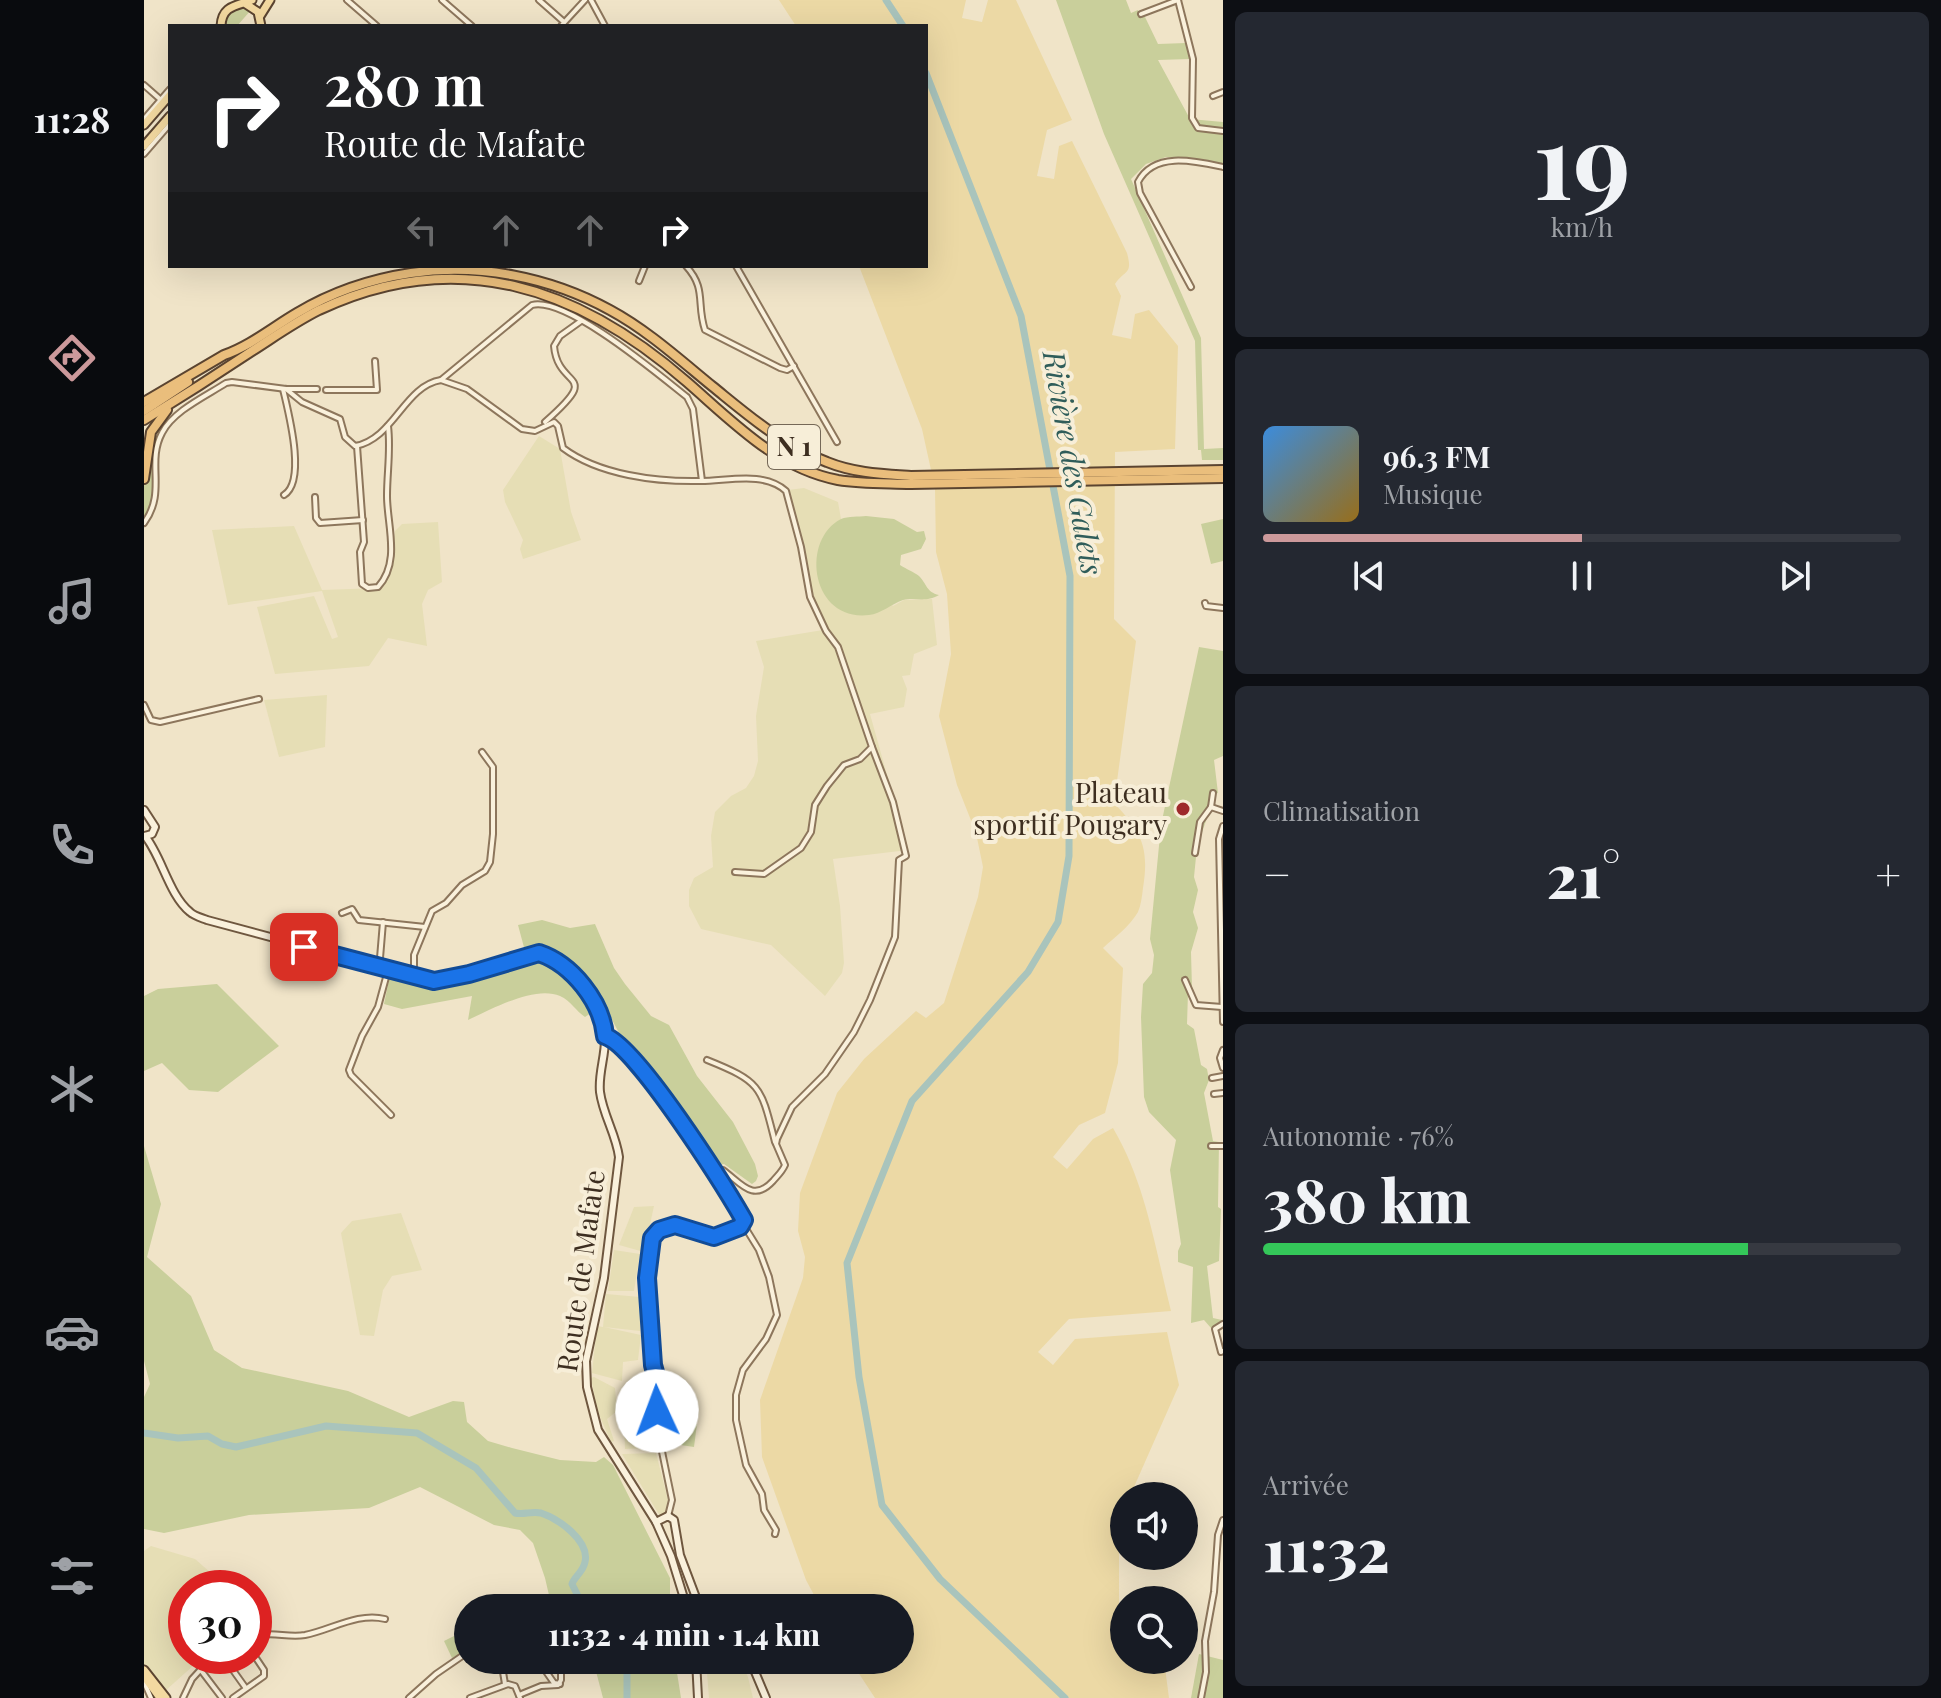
<!DOCTYPE html>
<html lang="fr">
<head>
<meta charset="utf-8">
<style>
	:root { --surface:#171b24; --page:#242831; --text:#f1f3f6; --muted:#9ea1a6; --line:#363941; --accent:#cc999b }
	body { margin:0; font-family:"Playfair Display",serif; background:var(--page); color:var(--text); height:100vh; display:flex; flex-direction:column; font-size:30px; white-space:nowrap }
	* { box-sizing:border-box; margin:0 }
	p { font-size:26px; color:var(--muted) }
	.icon { flex:none; width:44px; height:44px; fill:none; stroke:currentColor; stroke-width:2; stroke-linecap:round; stroke-linejoin:round }
	.map { position:relative; flex:1; overflow:hidden }
	.panel { display:flex; flex-direction:column; gap:12px; padding:12px; background:#0d0f14; width:718px }
	.panel>* { flex:none }
	.guide { position:absolute; left:24px; top:24px; width:760px; height:244px; border-radius:0px; box-shadow:0 8px 32px #0002; background:#202124; color:#fff; overflow:hidden }
	.tools { position:absolute; left:966px; top:1482px; display:grid; gap:16px }
	.tools a { display:grid; place-items:center; width:88px; height:88px; border-radius:50%; background:var(--surface); box-shadow:0 8px 32px #0002; font-size:40px }
	.speed { position:absolute; left:24px; top:1570px; display:flex; gap:16px; font-size:40px; font-weight:700; text-align:center }
	.speed>* { display:grid; place-content:center; width:104px; height:104px; border-radius:50%; background:var(--surface); box-shadow:0 8px 32px #0002; line-height:1 }
	.speed .limit { border:12px solid #d22; background:#fff; color:#111 }
	.pin { position:absolute; display:grid; place-items:center; width:68px; height:68px; color:#fff; margin:-34px; border-radius:16px; box-shadow:0 4px 12px #0006 }
	.me { position:absolute; width:88px; margin:-44px; rotate:358deg; stroke-linejoin:round; filter:drop-shadow(0 0 6px #0008) }
	.turn { display:flex; align-items:center; gap:28px; height:168px; padding:0 24px; font-size:36px }
	.turn .icon { width:104px; height:104px; stroke-width:2.5 }
	.turn b { display:block; font-size:56px; line-height:68px }
	.lanes { display:flex; align-items:center; height:76px; padding:0 24px; background:#0003; justify-content:center; gap:40px; direction:ltr }
	.lanes .off { opacity:.35 }
	.big { font-size:60px; font-weight:800; line-height:1.1 }
	.panel .tile { flex:1; display:flex; flex-direction:column; justify-content:center; gap:12px; min-width:0; padding:0 28px; border-radius:12px; background:var(--page) }
	.panel .dial { align-items:center; gap:0 }
	.dial b { font-size:104px; line-height:1 }
	.song { display:flex; align-items:center; gap:24px }
	.cover { width:96px; height:96px; border-radius:12px; background:linear-gradient(135deg,hsl(210 70% 55%),hsl(40 70% 35%)) }
	.played { height:8px; border-radius:4px; background:linear-gradient(90deg,var(--accent) 50%,var(--line) 50%) }
	.keys { display:flex; justify-content:space-around; direction:ltr }
	.heat { display:flex; justify-content:space-between; align-items:center; font-size:44px; direction:ltr }
	.charge { height:12px; border-radius:6px; background:linear-gradient(90deg,#34c759 76%,var(--line) 0) }
	.trip { position:absolute; left:310px; top:1594px; width:460px; height:80px; border-radius:40px; background:var(--surface); box-shadow:0 8px 32px #0002; font-weight:800; line-height:80px; text-align:center }
	main { display:flex; flex:1; min-height:0 }
	.tabs { display:flex; flex-direction:column; width:144px; justify-content:space-around; align-items:center; background:#090b0e; color:var(--muted) }
	.tabs .icon { width:56px; height:56px }
	.tabs .active { color:var(--accent) }
	.tabs b { font-size:36px; color:var(--text) }
	.map>svg:first-child { display:block }
	.farmland { fill:#e6deb5 }
	.green { fill:#c9cf9b }
	.sand { fill:#ecd9a5 }
	.lines { fill:none; stroke-linecap:round; stroke-linejoin:round }
	.river { stroke:#a9c4bc; stroke-width:7 }
	.minor-casing { stroke:#8d765c; stroke-width:8 }
	.secondary-casing { stroke:#6f573f; stroke-width:10 }
	.primary-casing { stroke:#5b4430; stroke-width:11 }
	.trunk-casing { stroke:#5b4430; stroke-width:12 }
	.minor { stroke:#faf1dc; stroke-width:4 }
	.secondary { stroke:#faf1dc; stroke-width:6 }
	.primary { stroke:#f3d9a0; stroke-width:7 }
	.trunk { stroke:#eabe7c; stroke-width:8 }
	.route-casing { stroke:#114b97; stroke-width:20 }
	.route { stroke:#1a73e8; stroke-width:14 }
	.poi-dot { fill:#9e2a2b; stroke:#f7eed8; stroke-width:3 }
	.labels { text-anchor:middle; stroke-width:8; stroke-linejoin:round; paint-order:stroke }
	.shield { fill:#f7eed8; stroke:#756857; stroke-width:2 }
	.shield-label { font-size:26px; font-weight:bold; fill:#3d2e20 }
	.poi-label { font-size:28px; fill:#3d2e20; stroke:#f7eed8; text-anchor:end }
	.street-label { font-size:28px; fill:#3d2e20; stroke:#f7eed8 }
	.water-label { font-size:30px; font-style:italic; fill:#2f5d5a; stroke:#f7eed8 }
</style>
</head>
<body>
<main>
<nav class="tabs">
<b>11:28</b>
<svg class="icon active" aria-label="directions" viewBox="0 0 24 24"><path d="M12 3l9 9-9 9-9-9zM9 14v-3h6M13 9l2 2-2 2"/></svg>
<svg class="icon" aria-label="music" viewBox="0 0 24 24"><path d="M9 18V5l10-2v13"/><circle cx="6" cy="18" r="3"/><circle cx="16" cy="16" r="3"/></svg>
<svg class="icon" aria-label="phone" viewBox="0 0 24 24"><path d="M5 4h4l2 5-3 2q2 4 5 5l2-3 5 2v4C11 20 4 13 5 4z"/></svg>
<svg class="icon" aria-label="climate" viewBox="0 0 24 24"><path d="M12 3v18M4 7l16 10M4 17L20 7"/></svg>
<svg class="icon" aria-label="car" viewBox="0 0 24 24"><path d="M5 17H2v-5l4-1 3-4h7l3 4 3 1v5h-3M9 17h6M6 11h13"/><circle cx="7" cy="17" r="2"/><circle cx="17" cy="17" r="2"/></svg>
<svg class="icon" aria-label="filters" viewBox="0 0 24 24"><path d="M4 7h16M4 17h16"/><circle cx="9" cy="7" r="2"/><circle cx="15" cy="17" r="2"/></svg>
</nav>
<div class="map">
<svg width="1079" height="1698" viewBox="0 0 1079 1698">
	<rect width="100%" height="100%" fill="#f0e4c8"/>
	<g class="farmland">
		<path d="M395 436 416 449 427 512 437 540 379 559 376 549 379 540 361 502 359 490Z"/>
		<path d="M660 488 694 502 697 519 682 533 749 606 760 600 788 599 793 645 770 654 766 675 758 676 763 689 760 707 726 714 764 850 689 859 696 906 700 963 698 973 681 996 627 945 557 929 545 906V890L550 878 569 867 567 836 571 812 587 796 602 788 610 776 614 761 612 716 620 667 612 641 679 630 692 648 707 690 712 689 702 660 682 627 666 589 659 547 644 490Z"/>
		<path d="M294 522 298 582 284 590 278 604 283 646 244 638 225 666 131 674 113 607 170 596 188 639 194 637 178 591 84 605 68 530 150 526 178 590 235 588 244 575 251 531 258 524Z"/>
		<path d="M183 695 181 747 135 757 120 700Z"/>
		<path d="M510 1206 500 1252 475 1245 490 1207Z"/>
		<path d="M257 1213 278 1270 248 1276 239 1290 230 1336 216 1335 197 1233 208 1221Z"/>
		<path d="M470 1250 496 1254 490 1291H464Z"/>
		<path d="M462 1294 496 1297V1331L460 1327 497 1335 494 1360 479 1362 478 1381 448 1373 453 1326 459 1327Z"/>
		<path d="M450 1377 471 1388 473 1411 463 1419 470 1441 467 1442 453 1410 447 1378Z"/>
		<path d="M479 1389 507 1396 504 1448 481 1449Z"/>
		<path d="M512 1453 526 1508 522 1514 516 1516 478 1454Z"/>
		<path d="M7 1546 51 1559 84 1588H42V1656H60L21 1691 0 1667V1551Z"/>
		<path d="M562 1660H596L604 1677 609 1698H565Z"/>
	</g>
	<g class="green">
		<path d="M912 0H982L987 13 994 10 997 17H1001L1014 44 1042 43 1046 59 1014 60 1046 119 1079 122V165L1022 157 1002 164 987 179 1057 338 1060 449 1079 448V460H1058L1057 450H1054L1051 341 960 134Z"/>
		<path d="M96 7 107 10 93 26H82L83 16Z"/>
		<path d="M5 460 8 461C9 481 12 501 0 518V486Z"/>
		<path d="M722 516 750 519 773 532 780 531 782 539 777 549 757 555 756 565C762 569 770 572 775 576 783 584 782 592 795 595 781 603 772 597 759 600 747 604 737 614 725 615 667 622 656 540 697 519 704 516 715 517 722 516Z"/>
		<path d="M1079 519V561L1067 564 1057 524Z"/>
		<path d="M1055 647 1079 651V756L1070 760 1074 793 1067 795 1064 815 1053 847 1050 877 1054 890 1049 912 1054 928 1047 952 1048 989 1044 993 1043 1024 1050 1029 1057 1065 1063 1069 1065 1080 1060 1093 1069 1141 1075 1142 1074 1207 1077 1209 1075 1261 1063 1266 1069 1318 1078 1320 1067 1328 1060 1320 1047 1323 1049 1267 1034 1262V1251L1037 1244 1026 1170 1032 1140 1005 1112 1000 1097 997 1017 999 984 1008 973 1010 955 1006 939 1017 825Z"/>
		<path d="M398 920 426 928 451 924 470 968 481 984 507 1016 525 1025 553 1076 589 1122 611 1164 614 1176 612 1181 608 1184 580 1164 568 1167 521 1095 488 1057 466 1016 451 996 428 975 396 954 381 951 374 925Z"/>
		<path d="M379 958C413 959 432 985 453 1009L441 1017C432 1011 427 1001 416 996 391 985 348 1009 324 1020L328 996 258 1009 240 1004 246 975 283 982Z"/>
		<path d="M73 984 135 1046 74 1092 45 1090 18 1063 0 1071V996L14 989Z"/>
		<path d="M0 1146 17 1204 3 1257 47 1296 70 1350 98 1368 204 1391 265 1417 309 1401 320 1402 323 1422 344 1441 368 1448 416 1460 452 1462 460 1457 469 1465 526 1578V1608H408L401 1578 389 1543 376 1530 350 1525 276 1487 225 1508 105 1515 20 1533 0 1529V1397L6 1384 0 1361Z"/>
		<path d="M533 1421 553 1424 550 1447 530 1444Z"/>
		<path d="M324 1629V1650L308 1658 300 1641Z"/>
		<path d="M1055 1654 1079 1660V1698H1047Z"/>
		<path d="M449 1660H531L537 1698H459Z"/>
	</g>
	<path class="sand" d="M635 0H822L818 18 838 22 844 0H872L928 120 903 130 893 176 910 179 915 146 928 141 983 253C989 275 981 269 971 284L977 296 968 335 987 339 991 314 1005 310 1034 346 1031 449 971 452 970 619 992 641 971 796 967 800C996 830 1006 845 999 888 998 896 997 905 994 912 986 926 971 937 959 948L979 968 974 1063 961 1113 935 1125 909 1157 923 1169 949 1139 969 1128C1002 1184 1011 1248 1027 1311L925 1319 894 1352 909 1365 931 1339 1023 1332 1035 1385 986 1496H980V1513L975 1528V1605L980 1609V1660H1020L1025 1698H731L706 1660H756V1608H677L662 1580 618 1457 616 1400 659 1278 661 1257 654 1231 656 1193 693 1093 720 1059 772 1011 782 1018 800 1003 834 897 839 867 832 833 813 785 795 716 807 654 803 594 792 552 791 488 778 429 715 266H782V26H652Z"/>
	<g class="lines">
		<g class="river">
			<path d="M742 0 759 26"/>
			<path d="M782 73 877 316 926 576 925 856 914 922 884 972 768 1101 703 1263 715 1377 738 1505 796 1579 921 1698"/>
			<path d="M0 1433 34 1438 64 1436 78 1444 92 1447 182 1426 273 1433 332 1468 371 1513C379 1515 388 1511 397 1513 415 1519 446 1541 441 1562 439 1572 431 1576 428 1584L440 1608"/>
			<path d="M483 1660V1698"/>
		</g>
		<defs>
			<g id="minor">
				<path d="M203 0 233 26"/>
				<path d="M298 0 328 26"/>
				<path d="M395 0 420 22"/>
				<path d="M447 0 461 26"/>
				<path d="M1034 0 1049 59 1048 118 1054 128 1079 131"/>
				<path d="M997 14 1034 0"/>
				<path d="M417 26 441 0"/>
				<path d="M0 85 17 100"/>
				<path d="M1069 96 1079 92"/>
				<path d="M0 119 26 89"/>
				<path d="M0 154 26 124"/>
				<path d="M542 266C563 289 552 303 561 330L636 368 643 370 650 366"/>
				<path d="M592 266 693 442"/>
				<path d="M495 281 501 266"/>
				<path d="M1047 287 996 193 994 182C1010 151 1051 161 1079 167"/>
				<path d="M297 380 388 305C422 296 515 375 543 397L549 409 558 481"/>
				<path d="M139 389C144 411 163 481 140 495"/>
				<path d="M142 389 158 402 196 419 201 437 211 446C250 439 260 386 297 380L323 389 378 429 391 431 410 422 414 426 419 448C455 475 512 482 557 481 584 481 620 471 642 491L657 547 666 597 682 631 694 647 728 747 716 759 700 765 683 786 671 805 667 832 657 848 620 874 591 872"/>
				<path d="M182 390H233L231 361"/>
				<path d="M401 422C460 370 414 391 410 346L416 336 437 321"/>
				<path d="M213 446 220 542 216 552 218 584 224 588 234 587C257 562 243 525 243 496 243 472 247 450 244 426"/>
				<path d="M171 497 172 518 176 523 219 520"/>
				<path d="M0 523C23 492 2 463 18 433 29 411 62 396 82 383L88 382 142 389H173"/>
				<path d="M1061 603 1062 606 1079 608"/>
				<path d="M0 705 7 720 16 722 115 699"/>
				<path d="M1067 807 1069 793"/>
				<path d="M1067 807 1079 811"/>
				<path d="M1079 826 1075 839 1079 1022"/>
				<path d="M1051 853 1056 822 1067 807"/>
				<path d="M198 913 208 909 215 920 281 927"/>
				<path d="M137 940 141 924 178 923"/>
				<path d="M231 965 236 958 239 922"/>
				<path d="M244 970 234 1007 218 1036 205 1070 207 1075 247 1115"/>
				<path d="M270 976V955L288 911 302 903 318 885 341 871 346 862 349 834V767L338 752"/>
				<path d="M1041 980 1052 1005 1078 1007"/>
				<path d="M461 1036C477 1041 486 1058 496 1070 535 1116 566 1168 599 1218V1224L615 1250 625 1277 633 1315 622 1339 599 1370 592 1395V1420L602 1465 618 1494 620 1510 632 1530 631 1534"/>
				<path d="M1079 1050 1076 1058 1079 1068"/>
				<path d="M563 1060C618 1082 617 1087 631 1142"/>
				<path d="M1068 1078 1079 1076"/>
				<path d="M1070 1094 1079 1093"/>
				<path d="M1067 1146H1079"/>
				<path d="M567 1170H579C597 1183 609 1203 629 1181 634 1175 638 1172 641 1165L632 1144 633 1139 648 1107 681 1074 710 1032 726 1000 751 937 755 860 762 856 749 802 728 747"/>
				<path d="M1079 1324 1071 1329 1077 1352 1079 1351"/>
				<path d="M524 1516 528 1500 515 1437 513 1411 515 1387 509 1365 503 1278 508 1238 515 1230 531 1225 570 1237 599 1224"/>
				<path d="M110 1636C129 1631 143 1638 161 1635 187 1630 214 1612 241 1619"/>
				<path d="M357 1660 361 1684"/>
				<path d="M394 1660 410 1683 416 1684"/>
				<path d="M86 1666 101 1687"/>
				<path d="M56 1669 78 1698"/>
				<path d="M0 1682 7 1698"/>
				<path d="M375 1695 397 1686 414 1685 417 1680V1660"/>
				<path d="M39 1698 48 1679 69 1656"/>
				<path d="M89 1698 120 1676V1670L110 1655"/>
				<path d="M265 1698 292 1674 324 1652"/>
				<path d="M326 1698 364 1684 371 1686 376 1698"/>
				<path d="M1057 1698 1062 1672 1061 1641 1070 1592 1074 1535 1079 1520"/>
			</g>
			<g id="secondary">
				<path d="M0 810 11 827 8 834 1 836"/>
				<path d="M1 836C18 857 25 895 46 912 50 916 58 918 63 920L290 981 325 974 395 953C426 963 461 1002 461 1036 462 1055 454 1073 456 1092 459 1115 472 1134 475 1157L460 1278 442 1361 443 1387 454 1430 512 1522 527 1556 543 1608"/>
				<path d="M512 1522 524 1516 530 1520 536 1555 556 1608"/>
				<path d="M552 1660 554 1698"/>
				<path d="M606 1660 622 1698"/>
			</g>
			<g id="primary">
				<path d="M102 4 114 12 117 26"/>
				<path d="M116 16 126 0"/>
				<path d="M77 26C78 5 93 6 108 0"/>
				<path d="M0 125 26 95"/>
				<path d="M0 146 26 116"/>
				<path d="M0 1670 22 1698"/>
				<path d="M0 1676 16 1698"/>
			</g>
			<g id="trunk">
				<path d="M0 402 80 355C106 346 129 327 153 313 188 292 227 279 267 273 334 263 406 277 466 310 503 330 535 359 568 386 604 415 639 446 683 462 710 473 738 474 767 476L1079 470"/>
				<path d="M0 411 44 382"/>
				<path d="M0 420C36 398 72 375 108 351 130 337 151 322 175 310 313 245 434 287 543 382 589 422 632 468 694 480 718 484 743 483 767 484L1079 478"/>
				<path d="M0 479 7 432 23 410"/>
			</g>
		</defs>
		<use href="#minor" class="minor-casing"/>
		<use href="#secondary" class="secondary-casing"/>
		<use href="#primary" class="primary-casing"/>
		<use href="#trunk" class="trunk-casing"/>
		<use href="#minor" class="minor"/>
		<use href="#secondary" class="secondary"/>
		<use href="#primary" class="primary"/>
		<use href="#trunk" class="trunk"/>
	</g>
	<g class="lines">
		<defs>
			<path id="route" d="M160 947 290 981 325 974 395 953C428 964 458 1002 461 1036 492 1045 581 1187 600 1220L596 1227 570 1237 531 1225 515 1230 508 1238 503 1278 509 1365 515 1387 513 1411"/>
		</defs>
		<use href="#route" class="route-casing"/>
		<use href="#route" class="route"/>
	</g>
	<circle class="poi-dot" cx="1039" cy="809" r="8"/>
	<g class="labels">
		<rect class="shield" x="624" y="425" width="52" height="44" rx="6"/>
		<g class="shield-label">
			<text x="650" y="456">N 1</text>
		</g>
		<g class="poi-label">
			<text x="1023" y="803">Plateau<tspan x="1023" dy="32">sportif Pougary</tspan></text>
		</g>
		<g class="street-label">
			<text transform="translate(437 1271) rotate(-82)" y="10">Route de Mafate</text>
		</g>
		<g class="water-label">
			<text transform="translate(928 463) rotate(80)" y="10">Rivière des Galets</text>
		</g>
	</g>
</svg>
<div class="tools">
<a><svg class="icon" aria-label="sound" viewBox="0 0 24 24"><path d="M4 9h4l5-4v14l-5-4H4zM17 9q2 3 0 6"/></svg></a>
<a><svg class="icon" aria-label="search" viewBox="0 0 24 24"><circle cx="10" cy="10" r="6"/><path d="M15 15l6 6"/></svg></a>
</div>
<div class="speed"><div class="limit">30</div></div>
<div class="pin" style="left:160px;top:947px;background:#d93025"><svg class="icon" aria-label="arrive" viewBox="0 0 24 24"><path d="M6 21V4h12l-3 4 3 4H6"/></svg></div>
<svg class="me" style="left:513px;top:1411px" viewBox="-20 -20 40 40"><circle r="19" fill="#fff"/><path d="M0-13L10 11 0 6-10 11z" fill="#1a73e8"/></svg>
<div class="trip">11:32 · 4 min · 1.4 km</div>
<div class="guide">
<div class="turn"><svg class="icon" aria-label="right" viewBox="0 0 24 24"><path d="M7 20v-9h11M14 6l5 5-5 5"/></svg><div><b>280 m</b>Route de Mafate</div></div>
<div class="lanes"><svg class="icon off" aria-label="left" viewBox="0 0 24 24"><path d="M17 20v-9H6M10 6l-5 5 5 5"/></svg><svg class="icon off" aria-label="ahead" viewBox="0 0 24 24"><path d="M12 20V5M6 11l6-6 6 6"/></svg><svg class="icon off" aria-label="ahead" viewBox="0 0 24 24"><path d="M12 20V5M6 11l6-6 6 6"/></svg><svg class="icon" aria-label="right" viewBox="0 0 24 24"><path d="M7 20v-9h11M14 6l5 5-5 5"/></svg></div>
</div>
</div>
<section class="panel">
<div class="tile dial"><b>19</b><p>km/h</p></div>
<div class="tile">
<div class="song"><i class="cover"></i><div><b>96.3 FM</b><p>Musique</p></div></div>
<div class="played"></div>
<div class="keys"><svg class="icon" aria-label="previous" viewBox="0 0 24 24"><path d="M18 5L8 12l10 7zM5 5v14"/></svg><svg class="icon" aria-label="pause" viewBox="0 0 24 24"><path d="M8 5v14M16 5v14"/></svg><svg class="icon" aria-label="next" viewBox="0 0 24 24"><path d="M6 5l10 7-10 7zM19 5v14"/></svg></div>
</div>
<div class="tile"><p>Climatisation</p>
<div class="heat"><a>−</a><b class="big">21°</b><a>+</a></div>
</div>
<div class="tile"><p>Autonomie · 76%</p><b class="big">380 km</b><div class="charge"></div></div>
<div class="tile"><p>Arrivée</p><b class="big">11:32</b></div>
</section>
</main>
</body>
</html>
